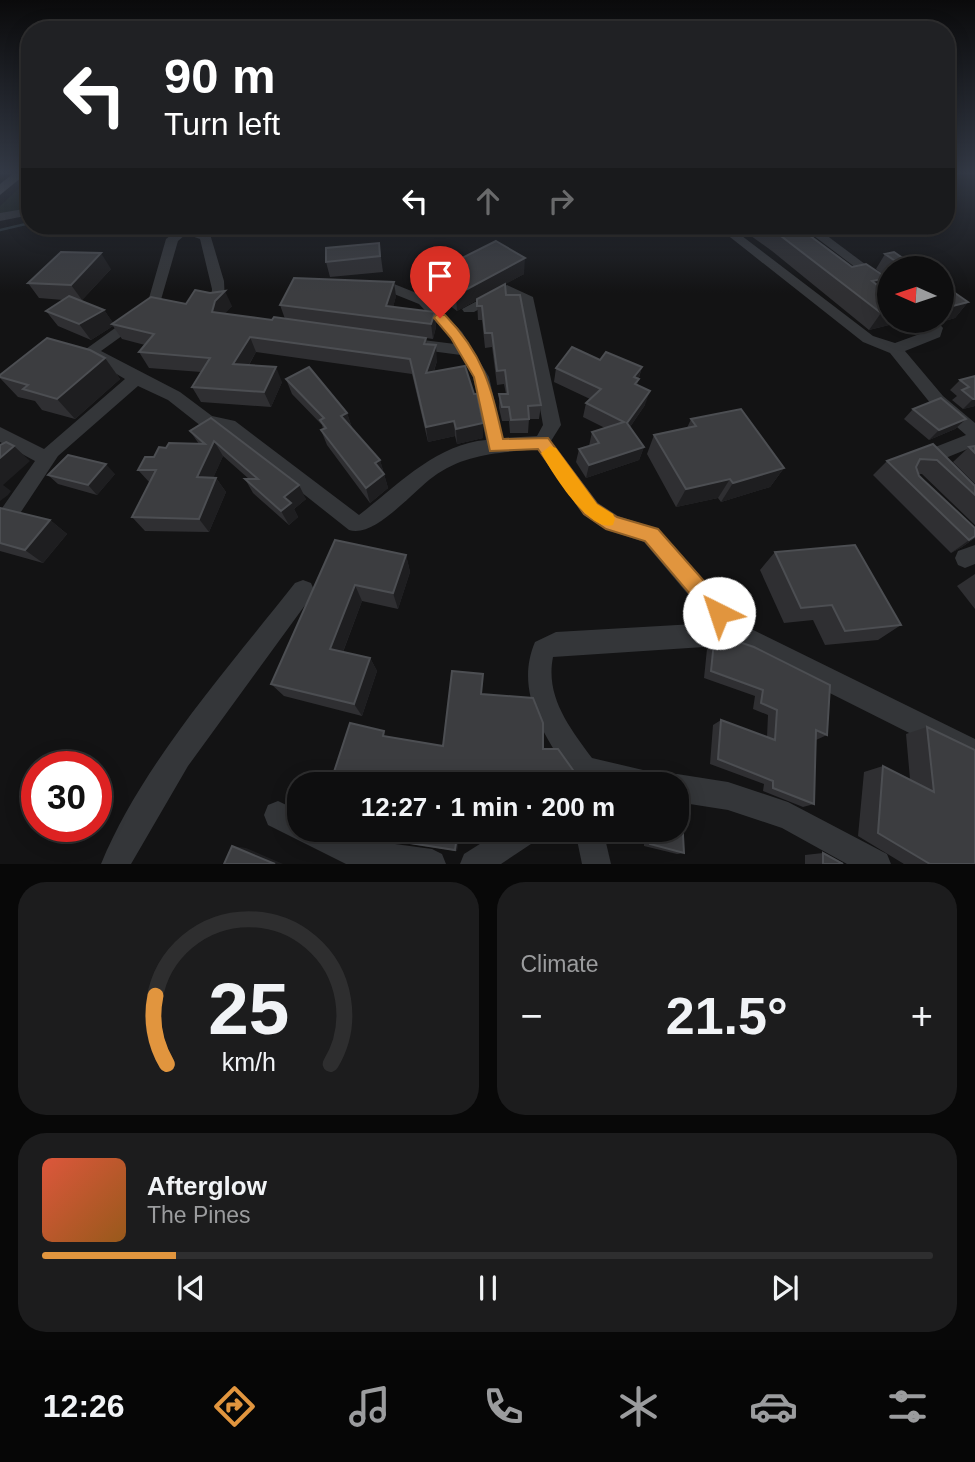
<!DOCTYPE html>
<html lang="en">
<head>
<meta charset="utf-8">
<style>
	:root { --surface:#0e0e0f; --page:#1c1c1d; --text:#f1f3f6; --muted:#9b9c9e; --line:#2e2e2f; --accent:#e1953e }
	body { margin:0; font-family:Helvetica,sans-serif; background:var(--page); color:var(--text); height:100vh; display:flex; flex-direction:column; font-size:26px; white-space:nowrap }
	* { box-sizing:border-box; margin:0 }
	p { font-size:23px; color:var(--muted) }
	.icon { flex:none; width:38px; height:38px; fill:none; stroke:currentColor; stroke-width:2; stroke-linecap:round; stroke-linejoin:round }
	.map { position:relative; height:864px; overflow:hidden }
	.panel { display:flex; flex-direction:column; gap:18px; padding:18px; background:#080808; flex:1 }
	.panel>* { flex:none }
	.hud { position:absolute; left:21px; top:21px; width:934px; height:214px; border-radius:28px; box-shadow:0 4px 18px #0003,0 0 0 2px var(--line); background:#202124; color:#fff; overflow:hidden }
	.needle { width:46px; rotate:273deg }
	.controls { position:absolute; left:877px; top:256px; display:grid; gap:14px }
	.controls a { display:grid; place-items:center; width:77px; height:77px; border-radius:50%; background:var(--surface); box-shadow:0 4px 18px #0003,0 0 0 2px var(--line); font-size:35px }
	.speed { position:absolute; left:21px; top:751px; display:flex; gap:14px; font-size:35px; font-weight:700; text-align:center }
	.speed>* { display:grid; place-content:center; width:91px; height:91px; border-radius:50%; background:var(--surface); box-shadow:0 4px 18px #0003,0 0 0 2px var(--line); line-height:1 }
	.speed .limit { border:10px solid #d22; background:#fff; color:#111 }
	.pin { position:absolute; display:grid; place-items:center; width:60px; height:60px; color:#fff; margin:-72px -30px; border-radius:50% 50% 50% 0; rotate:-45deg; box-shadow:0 0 7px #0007 }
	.pin .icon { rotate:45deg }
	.me { position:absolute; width:77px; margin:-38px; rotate:319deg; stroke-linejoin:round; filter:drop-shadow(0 0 5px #0008) }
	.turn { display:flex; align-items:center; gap:24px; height:147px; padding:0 28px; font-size:32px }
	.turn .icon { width:91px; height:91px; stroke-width:2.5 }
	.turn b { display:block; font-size:49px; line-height:60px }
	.lanes { display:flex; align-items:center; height:66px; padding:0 28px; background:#0003; justify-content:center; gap:35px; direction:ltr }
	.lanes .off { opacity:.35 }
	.big { font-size:52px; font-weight:700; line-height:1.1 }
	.panel .tile { flex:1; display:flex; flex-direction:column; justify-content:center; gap:10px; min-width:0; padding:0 24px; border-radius:28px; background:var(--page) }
	.panel .dial { align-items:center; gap:0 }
	.dial svg { height:182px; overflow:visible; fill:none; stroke:var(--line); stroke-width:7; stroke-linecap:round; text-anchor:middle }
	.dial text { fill:var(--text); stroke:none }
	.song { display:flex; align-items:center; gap:21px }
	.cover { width:84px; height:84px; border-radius:10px; background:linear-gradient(135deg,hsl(10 70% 55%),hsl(30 70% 35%)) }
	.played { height:7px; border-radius:4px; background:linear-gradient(90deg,var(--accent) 15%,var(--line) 15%) }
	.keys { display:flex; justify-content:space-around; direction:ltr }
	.heat { display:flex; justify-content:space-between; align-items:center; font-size:38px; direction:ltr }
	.panel .tiles { flex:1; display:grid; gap:18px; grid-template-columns:1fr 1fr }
	.tile:last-child { grid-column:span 2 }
	.trip { position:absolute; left:287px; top:772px; width:402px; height:70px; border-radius:28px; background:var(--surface); box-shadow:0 4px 18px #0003,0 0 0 2px var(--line); font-weight:700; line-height:70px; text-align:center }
	.menu { display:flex; height:112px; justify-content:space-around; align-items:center; background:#060606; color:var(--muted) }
	.menu .icon { width:49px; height:49px }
	.menu .selected { color:var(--accent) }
	.menu b { font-size:32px; color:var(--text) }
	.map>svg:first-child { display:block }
	.green { fill:#191f19 }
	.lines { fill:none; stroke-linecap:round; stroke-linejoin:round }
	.stream { stroke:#2a3337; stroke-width:2.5 }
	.minor { fill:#343639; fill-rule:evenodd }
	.major { fill:#505358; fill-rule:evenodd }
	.wall { fill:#2f2f32 }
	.shaded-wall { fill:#1e1e20 }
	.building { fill:#3c3d40; stroke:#4c4e52; stroke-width:2 }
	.route { fill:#e1953e; stroke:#926128; stroke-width:2 }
	.slow { fill:#f59e0b }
</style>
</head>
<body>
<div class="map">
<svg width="975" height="864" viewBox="0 0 975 864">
	<rect width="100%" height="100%" fill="#131314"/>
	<path class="green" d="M30 178V207L0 215V206Z"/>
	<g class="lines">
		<path class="stream" d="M0 230 30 223"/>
		<g class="minor">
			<path d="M30 208V215L0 221V213Z"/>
			<path d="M168 226H185L210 234 224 281 225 302 218 306 211 302 212 289 200 239 186 234 178 241 158 310 101 351 180 392 212 416 235 421 359 515C397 486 436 444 486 440L473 377 461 355 415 349 407 344 415 339 455 344 451 338 419 304 379 288V282H389L429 298 462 332 489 377 503 438 537 436 543 425 521 302 507 294 474 312H464L462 309 507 285 533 297 561 425 551 441 598 503 618 516 658 529 743 625 975 739V766L734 645 553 657C545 697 570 728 592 758L660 774 664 784C644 784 592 790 577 780 570 776 565 765 560 759 537 724 517 684 535 642L556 632 712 623 644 542 605 529 584 515 537 449C500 453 465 453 433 477 413 491 374 539 349 530L224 431 201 426 168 400 138 386 58 456 7 533 0 536V511L35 461 0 442V427L44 449 125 379 88 357 86 349 147 305 166 239 176 231Z"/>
			<path d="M716 226H729L873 336 895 343 928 331 920 320H936L943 328 940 337 905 351 943 396 975 423V446L943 459 946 465 944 470H930L922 456 925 451 966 435 931 404 890 353 863 342Z"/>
			<path d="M801 226H814L889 282V293Z"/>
			<path d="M975 545V564L965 568 958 565 955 558 958 551Z"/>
			<path d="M303 580 311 583 314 590 311 597 188 766 131 864H101C142 764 229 667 295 583Z"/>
			<path d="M677 774 728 782 788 802 887 854 891 864H847L782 828 728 810 677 802V784H665L667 778Z"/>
			<path d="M278 801 299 811V830H338L358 839 432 849 442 854 446 864H346L268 825 264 815 268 805Z"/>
			<path d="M502 830H541L537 840 501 864H460L464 854Z"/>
			<path d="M575 830H603L611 864H582Z"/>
		</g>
		<path class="major" d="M15 172H28L0 195V184Z"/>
	</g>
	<g class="wall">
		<path d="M737 226H807L814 230 811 236 881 288 889 320H896L893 324 869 330 772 251Z"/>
		<path d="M379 243 383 272 330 277 326 262Z"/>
		<path d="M885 254 917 268H889V279L876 269Z"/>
		<path d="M111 269 82 300H79L104 310 113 323 186 304 232 306 224 314 272 320 285 319 280 305 396 296 393 307 435 312 436 327 433 339 426 338 427 344 437 361 434 371 483 438 457 444 455 436 428 442 412 374 256 352 249 365 282 382 271 407 201 402 192 387 201 372 149 368 139 352 145 345 122 339 113 326 91 340 58 326 46 311 63 300 39 298 28 283Z"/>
		<path d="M524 274 505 284 506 295 541 405 539 419H529L528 433H510L509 421H502L499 408V394H506L504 384 497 385 492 347 485 348 482 320H478L477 300 457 311 445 302 443 308 429 290 428 275Z"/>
		<path d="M942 284 968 302 955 318 941 322 939 320H942Z"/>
		<path d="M105 358 120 379 75 419 42 410 35 401 18 397 0 378V375Z"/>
		<path d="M600 360 642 367 637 385 645 405 630 427 644 447 639 460 586 478 576 462 579 449 589 446 592 432 605 428 583 417 586 403 590 399 554 382 556 368Z"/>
		<path d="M975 376V406L963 409 952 400 957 396 950 390 960 380Z"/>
		<path d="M286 379 347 413 352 428 380 460 388 488 370 503 327 445 321 430 323 429 322 425 292 394Z"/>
		<path d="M913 409 966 419 955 429 929 440 904 419Z"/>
		<path d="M211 418 306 499 294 509 298 517 289 525 253 493 245 479H249L223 456 213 478H216L226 492 209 532 145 531 132 517 150 483 138 470 166 448 199 444 190 431Z"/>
		<path d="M691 419 784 468 770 487 721 502 718 498 676 507 647 454 654 435 687 428Z"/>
		<path d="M933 444 975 486V525L922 474H919L975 538 962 547 951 553 873 475 887 461Z"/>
		<path d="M975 446V484L953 462 969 447Z"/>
		<path d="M115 474 97 495 58 484 48 475Z"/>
		<path d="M0 508 50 520 67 534 43 563 0 551Z"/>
		<path d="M335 540 406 555 410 572 398 609 362 601 343 652 370 658 377 671 362 716 284 696 271 684Z"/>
		<path d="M775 552 901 625 878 640 825 645 813 620 784 623 760 570Z"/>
		<path d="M975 574V609L957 586Z"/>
		<path d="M714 642 827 735 816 740 814 804 803 807 763 791 764 784 710 764 713 725 721 720 767 737 768 715 753 709 755 696 704 678 707 649Z"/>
		<path d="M927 727 975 864H904L858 836 864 772 883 766 910 779 906 734Z"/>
		<path d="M342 830H459L457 851 359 836Z"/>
		<path d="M644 830H677L684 853 677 854 644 846Z"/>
		<path d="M823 853V864H805V855Z"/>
	</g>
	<g class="shaded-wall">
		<path d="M90 226H134L93 231Z"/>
		<path d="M814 230 806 247 805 232Z"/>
		<path d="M101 253 111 269 82 300 71 285Z"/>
		<path d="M525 258 524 274 457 311 456 295Z"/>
		<path d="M887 278 876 295 872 281Z"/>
		<path d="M394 282 396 296 390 319 386 306Z"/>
		<path d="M444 286 445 302 443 308 441 293Z"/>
		<path d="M225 291 232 306 222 317 212 312 215 301Z"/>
		<path d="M968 302 955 318 941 322 953 306Z"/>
		<path d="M104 310 114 324H112L113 326 91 340 79 324Z"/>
		<path d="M889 311V320H896L893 324 869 330 881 313Z"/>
		<path d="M435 312 436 327 433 339 431 324Z"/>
		<path d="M250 337 256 352 240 380 233 364Z"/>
		<path d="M436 345 437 361 428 388 426 373Z"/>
		<path d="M105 358 120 379 75 419 57 399Z"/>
		<path d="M276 367 282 382 271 407 264 392Z"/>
		<path d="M642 367 634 393V377Z"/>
		<path d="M650 391 645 405 623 437 627 423Z"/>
		<path d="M973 399H975V406L963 409Z"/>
		<path d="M347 413 352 428 341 416Z"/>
		<path d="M966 419 955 429 929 440 939 430Z"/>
		<path d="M454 421 455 436 428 442 426 427Z"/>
		<path d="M483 423V438L457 444 456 429Z"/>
		<path d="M214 441 223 456 207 492 197 477Z"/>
		<path d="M14 446 30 461 3 485 11 491 8 495 0 501V458Z"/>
		<path d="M644 447 639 460 586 478 589 465Z"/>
		<path d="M380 460 388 488 370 503 366 488 375 463Z"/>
		<path d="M106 464 115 474 97 495 88 485Z"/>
		<path d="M784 468 770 487 721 502 733 483Z"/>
		<path d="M216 478 226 492 209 532 199 519Z"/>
		<path d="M730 479 718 498 676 507 686 489Z"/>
		<path d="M299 485 306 499 294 509 298 517 289 525 281 511 284 497Z"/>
		<path d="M50 520 67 534 43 563 25 550Z"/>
		<path d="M975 536V538L962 547 951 553Z"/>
		<path d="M406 555 410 572 398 609 393 593Z"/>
		<path d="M355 585 362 601 339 662 330 649Z"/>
		<path d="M370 658 377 671 362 716 354 704Z"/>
		<path d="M458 830H459L457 851 455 850Z"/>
		<path d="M232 846 246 848 283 864H275Z"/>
	</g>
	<g class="building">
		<path d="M768 226H807L814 230 805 232 852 267 866 264 887 278 872 281 889 294V311L881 313Z"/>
		<path d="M496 241 525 258 456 295 444 286 441 293 428 275Z"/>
		<path d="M379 243 380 256 326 262V248Z"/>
		<path d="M61 252 101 253 71 285 28 283Z"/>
		<path d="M894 252 917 268H901V265L885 254Z"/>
		<path d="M294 278 394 282 386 306 435 312 431 324 280 305Z"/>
		<path d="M505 284 506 295H520L541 405 528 406 529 419 511 420 509 407H502L499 394H508L505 370 497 371 492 333H485L482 306H477V299Z"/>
		<path d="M942 284 968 302 953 306 942 298Z"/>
		<path d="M195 290 210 293 225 291 215 301 212 312 272 320 274 317 426 338 424 344 436 345 426 373 465 366 474 394H477L483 423 456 429 454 421 426 427 410 359 250 337 233 364 276 367 264 392 192 387 210 358 139 352 154 334 112 324 151 297 186 304Z"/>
		<path d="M69 296 104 310 79 324 46 311Z"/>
		<path d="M47 338 90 350 105 358 57 399 23 389 28 385 0 377V375Z"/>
		<path d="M572 347 600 360 606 352 642 367 634 377 639 379 635 384 650 391 627 423 644 447 589 465 579 449 599 443 592 432 624 422 586 403 601 389 556 368Z"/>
		<path d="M309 367 347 413 341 416 380 460 375 463 384 474 366 488 321 430 326 428 320 420 324 418 286 379Z"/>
		<path d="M975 376V399H973L962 390 969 387 960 380Z"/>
		<path d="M941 398 966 419 939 430 913 409Z"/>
		<path d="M741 409 784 468 733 483 730 479 686 489 654 435 696 426 691 419Z"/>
		<path d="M211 418 299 485 284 497 291 503 281 511 245 479H258L214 441 197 477 216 478 199 519 132 517 156 470H138L145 457H154L159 447 166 448 169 443 205 444 190 431Z"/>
		<path d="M6 442 14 446 0 458V445Z"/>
		<path d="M933 444 975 486V495L937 460 920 459 916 467 919 476 975 528V536L969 540 887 461Z"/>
		<path d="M975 446V453L969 447Z"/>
		<path d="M68 455 106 464 88 485 48 475Z"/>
		<path d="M0 508 50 520 25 550 0 543Z"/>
		<path d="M335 540 406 555 393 593 355 585 330 649 370 658 354 704 271 684Z"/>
		<path d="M855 545 901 625 845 631 832 605 801 608 775 552Z"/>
		<path d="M736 641 754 647 830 685 827 735 816 730 814 804 773 788V781L718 759 721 720 775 740 777 710 761 703 763 690 711 671 714 642Z"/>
		<path d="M452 671 483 674 481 694 533 698 543 723V749H558L573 770 574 784H330L350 723 384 731 383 736 443 746Z"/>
		<path d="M927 727 975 750V864H930L878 833 883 766 934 792Z"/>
		<path d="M677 799 681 800 684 853 650 844V830H677Z"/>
		<path d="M342 830H458L455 850 352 834Z"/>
		<path d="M232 846 275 864H224Z"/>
		<path d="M823 853 843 864H823Z"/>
	</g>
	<linearGradient id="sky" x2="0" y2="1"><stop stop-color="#0a0a0b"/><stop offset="0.59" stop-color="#333945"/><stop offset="1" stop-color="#333945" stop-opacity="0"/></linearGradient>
	<rect width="975" height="293" fill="url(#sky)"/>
	<path class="route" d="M436 315H445C484 355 491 387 503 439L548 438 597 504 617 517 658 529 726 606 729 613 726 620 719 623 712 620 645 541 606 529 584 514 538 449 490 451 474 377 451 338 434 318Z"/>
	<path class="slow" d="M550 446 556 448 597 504 613 514 615 519 613 525C589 533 551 471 541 453Z"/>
</svg>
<div class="controls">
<a><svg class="needle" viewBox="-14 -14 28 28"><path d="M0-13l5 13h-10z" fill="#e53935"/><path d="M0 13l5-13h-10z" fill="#9b9c9e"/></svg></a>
</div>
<div class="speed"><div class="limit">30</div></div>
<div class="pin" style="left:440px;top:318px;background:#d93025"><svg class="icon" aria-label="arrive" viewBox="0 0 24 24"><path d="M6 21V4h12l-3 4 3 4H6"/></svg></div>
<svg class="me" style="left:719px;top:613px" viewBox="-20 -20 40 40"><circle r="19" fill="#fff"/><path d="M0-13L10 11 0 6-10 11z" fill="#e1953e"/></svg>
<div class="trip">12:27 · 1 min · 200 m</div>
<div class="hud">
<div class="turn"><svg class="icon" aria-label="left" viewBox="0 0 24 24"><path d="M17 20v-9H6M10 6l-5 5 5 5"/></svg><div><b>90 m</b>Turn left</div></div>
<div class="lanes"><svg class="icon" aria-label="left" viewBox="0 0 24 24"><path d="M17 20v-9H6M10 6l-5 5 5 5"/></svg><svg class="icon off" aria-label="ahead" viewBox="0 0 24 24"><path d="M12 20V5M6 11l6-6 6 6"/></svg><svg class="icon off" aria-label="right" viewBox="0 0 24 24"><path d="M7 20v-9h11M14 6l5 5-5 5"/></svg></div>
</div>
</div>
<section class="panel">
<div class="tiles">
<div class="tile dial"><svg viewBox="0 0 100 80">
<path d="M14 69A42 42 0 1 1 86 69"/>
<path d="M14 69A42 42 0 0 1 9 39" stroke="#e1953e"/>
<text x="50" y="56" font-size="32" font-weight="700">25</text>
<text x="50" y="72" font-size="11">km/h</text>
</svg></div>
<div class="tile"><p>Climate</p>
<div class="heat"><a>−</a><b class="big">21.5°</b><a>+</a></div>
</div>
<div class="tile">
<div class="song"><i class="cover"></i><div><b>Afterglow</b><p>The Pines</p></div></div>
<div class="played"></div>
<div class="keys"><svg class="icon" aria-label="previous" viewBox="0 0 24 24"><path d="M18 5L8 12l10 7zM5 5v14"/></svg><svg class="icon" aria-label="pause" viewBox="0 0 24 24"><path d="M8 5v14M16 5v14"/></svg><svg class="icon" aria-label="next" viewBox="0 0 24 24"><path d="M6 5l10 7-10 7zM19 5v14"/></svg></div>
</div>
</div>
</section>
<nav class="menu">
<b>12:26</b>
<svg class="icon selected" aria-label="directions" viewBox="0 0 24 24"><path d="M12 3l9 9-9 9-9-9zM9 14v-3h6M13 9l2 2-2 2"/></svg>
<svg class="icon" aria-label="music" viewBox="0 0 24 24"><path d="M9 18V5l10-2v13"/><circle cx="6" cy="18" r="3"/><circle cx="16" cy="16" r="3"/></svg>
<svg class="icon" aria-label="phone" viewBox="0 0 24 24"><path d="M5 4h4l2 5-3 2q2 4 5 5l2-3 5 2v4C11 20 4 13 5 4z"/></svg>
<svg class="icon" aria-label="climate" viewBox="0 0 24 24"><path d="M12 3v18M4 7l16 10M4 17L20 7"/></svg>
<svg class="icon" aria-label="car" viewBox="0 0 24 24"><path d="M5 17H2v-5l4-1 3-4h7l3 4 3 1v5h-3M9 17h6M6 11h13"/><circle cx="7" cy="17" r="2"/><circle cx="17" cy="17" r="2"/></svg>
<svg class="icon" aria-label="filters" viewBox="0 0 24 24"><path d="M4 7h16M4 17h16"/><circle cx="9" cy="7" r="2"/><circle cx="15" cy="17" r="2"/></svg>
</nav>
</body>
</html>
